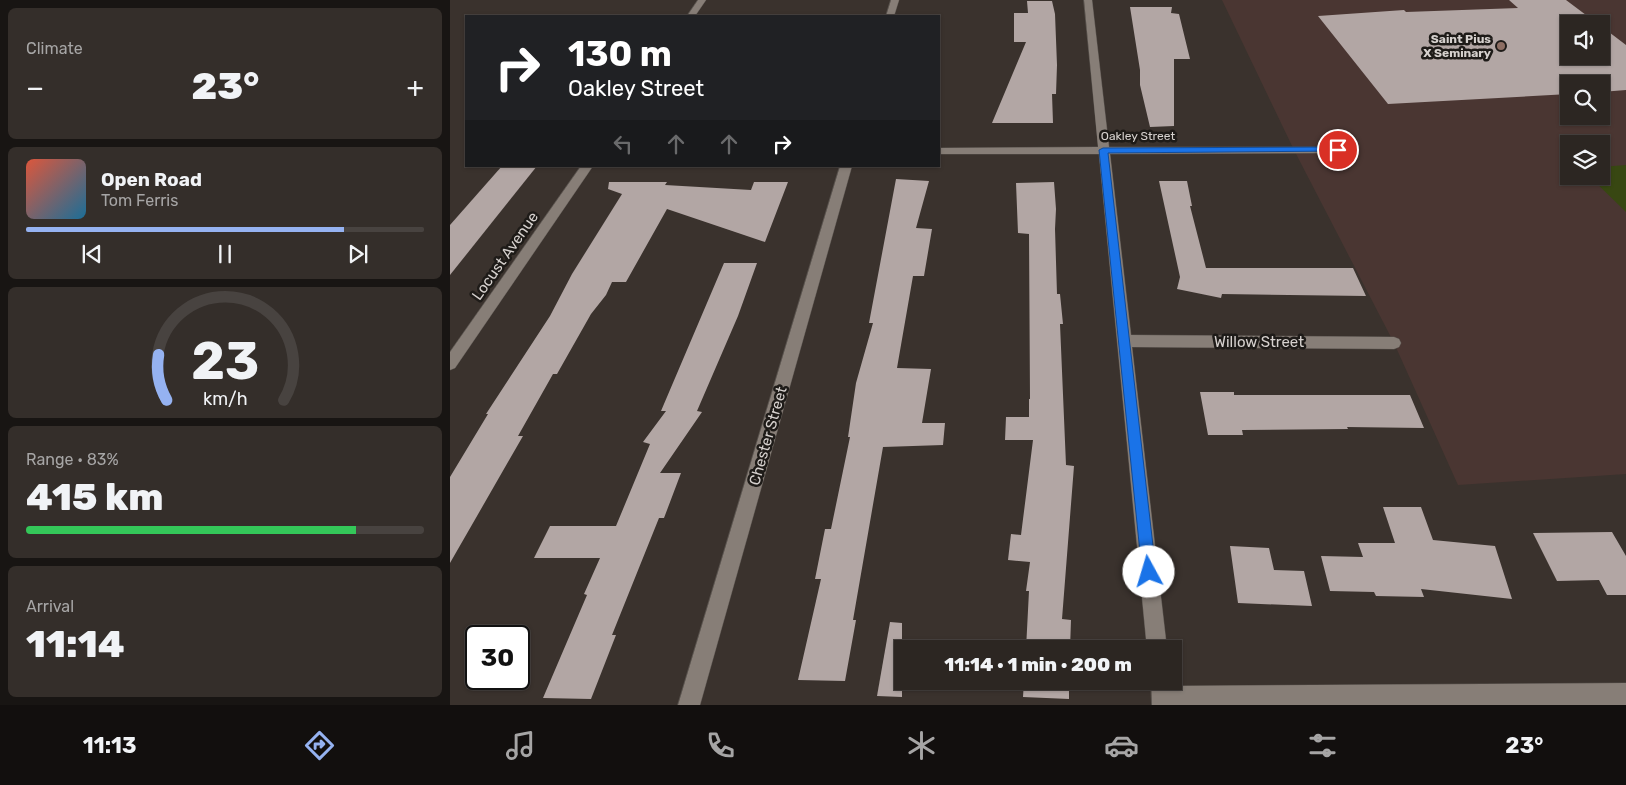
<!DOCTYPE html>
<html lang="en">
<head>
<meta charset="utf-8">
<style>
	:root { --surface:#2c2622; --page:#342e2a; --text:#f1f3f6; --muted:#a6a5a5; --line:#484340; --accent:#95b2f1 }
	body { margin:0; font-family:Rubik,sans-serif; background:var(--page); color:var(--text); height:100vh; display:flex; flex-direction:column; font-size:19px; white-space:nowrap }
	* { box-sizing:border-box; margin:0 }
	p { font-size:16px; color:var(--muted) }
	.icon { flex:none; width:28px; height:28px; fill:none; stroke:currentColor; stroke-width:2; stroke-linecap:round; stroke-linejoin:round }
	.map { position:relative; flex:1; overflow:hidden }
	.details { display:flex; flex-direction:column; gap:8px; padding:8px; background:#181513; width:450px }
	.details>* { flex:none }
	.banner { position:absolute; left:15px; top:15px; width:475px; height:152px; border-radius:0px; box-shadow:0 1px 4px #0004,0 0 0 1px var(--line); background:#202124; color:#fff; overflow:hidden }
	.controls { position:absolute; left:1110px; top:15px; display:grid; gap:10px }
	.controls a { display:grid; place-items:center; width:50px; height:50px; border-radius:0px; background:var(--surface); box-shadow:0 1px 4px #0004,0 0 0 1px var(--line); font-size:25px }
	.speed { position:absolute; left:15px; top:625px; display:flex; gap:10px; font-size:25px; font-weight:700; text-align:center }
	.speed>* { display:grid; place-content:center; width:65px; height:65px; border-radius:50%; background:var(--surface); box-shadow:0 1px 4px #0004,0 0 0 1px var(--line); line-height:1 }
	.speed .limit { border:2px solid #111; border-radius:8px; background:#fff; color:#111 }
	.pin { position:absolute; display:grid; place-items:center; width:42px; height:42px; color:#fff; margin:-21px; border:2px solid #fff; border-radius:50%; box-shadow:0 1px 5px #0007 }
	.me { position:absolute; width:55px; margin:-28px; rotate:354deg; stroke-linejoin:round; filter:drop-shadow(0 0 4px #0008) }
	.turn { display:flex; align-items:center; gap:18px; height:105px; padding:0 20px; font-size:22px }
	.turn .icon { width:65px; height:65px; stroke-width:2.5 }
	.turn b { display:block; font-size:35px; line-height:42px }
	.lanes { display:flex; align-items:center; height:48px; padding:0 20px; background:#0003; justify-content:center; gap:25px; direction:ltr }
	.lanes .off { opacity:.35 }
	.big { font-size:38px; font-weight:800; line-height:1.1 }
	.details .tile { flex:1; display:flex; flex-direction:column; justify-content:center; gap:8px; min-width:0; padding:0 18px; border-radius:8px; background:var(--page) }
	.details .dial { align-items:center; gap:0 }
	.dial svg { height:130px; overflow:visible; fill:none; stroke:var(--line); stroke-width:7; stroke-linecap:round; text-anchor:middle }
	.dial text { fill:var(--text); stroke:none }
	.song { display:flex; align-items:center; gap:15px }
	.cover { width:60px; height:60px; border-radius:8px; background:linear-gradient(135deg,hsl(10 70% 55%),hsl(200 70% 35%)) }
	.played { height:5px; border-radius:2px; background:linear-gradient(90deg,var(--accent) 80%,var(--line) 80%) }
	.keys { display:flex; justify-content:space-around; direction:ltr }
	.heat { display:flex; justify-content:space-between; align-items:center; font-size:28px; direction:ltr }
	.charge { height:8px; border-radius:4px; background:linear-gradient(90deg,#34c759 83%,var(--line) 0) }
	.trip { position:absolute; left:444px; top:640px; width:288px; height:50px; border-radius:0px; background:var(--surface); box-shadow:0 1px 4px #0004,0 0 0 1px var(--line); font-weight:800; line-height:50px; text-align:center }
	.menu { display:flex; height:80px; justify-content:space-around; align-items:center; background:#120f0e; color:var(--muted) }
	.menu .icon { width:35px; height:35px }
	.menu .current { color:var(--accent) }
	.menu b { font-size:22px; color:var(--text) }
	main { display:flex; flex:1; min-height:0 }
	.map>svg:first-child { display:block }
	.education { fill:#4a3632; fill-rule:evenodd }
	.green { fill:#384712 }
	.building { fill:#b2a6a4 }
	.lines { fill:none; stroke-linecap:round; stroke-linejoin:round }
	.minor-casing { stroke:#57514c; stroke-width:1 }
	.minor { fill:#877e77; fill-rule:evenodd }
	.route { fill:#1a73e8; stroke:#114b97 }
	.education-dot { fill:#8d6e63; stroke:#1e1b18; stroke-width:2 }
	.labels { text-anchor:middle; stroke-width:5; stroke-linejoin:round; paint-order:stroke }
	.far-poi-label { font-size:12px; font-weight:bold; fill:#d6d1ce; stroke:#1e1b18; text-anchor:end }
	.far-street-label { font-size:12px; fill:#d6d1ce; stroke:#1e1b18 }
	.street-label { font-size:15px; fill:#d6d1ce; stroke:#1e1b18 }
</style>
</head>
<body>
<main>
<section class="details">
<div class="tile"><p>Climate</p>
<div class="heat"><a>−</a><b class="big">23°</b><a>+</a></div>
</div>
<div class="tile">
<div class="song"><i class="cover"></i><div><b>Open Road</b><p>Tom Ferris</p></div></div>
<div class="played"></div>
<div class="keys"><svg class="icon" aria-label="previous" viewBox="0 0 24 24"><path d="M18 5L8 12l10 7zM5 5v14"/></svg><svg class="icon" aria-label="pause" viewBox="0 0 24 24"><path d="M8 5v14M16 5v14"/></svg><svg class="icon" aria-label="next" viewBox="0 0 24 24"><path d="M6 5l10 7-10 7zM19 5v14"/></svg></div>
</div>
<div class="tile dial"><svg viewBox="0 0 100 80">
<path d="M14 69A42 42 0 1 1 86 69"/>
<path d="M14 69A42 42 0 0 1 9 41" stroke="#95b2f1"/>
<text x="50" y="56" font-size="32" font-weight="700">23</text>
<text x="50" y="72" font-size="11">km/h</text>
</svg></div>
<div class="tile"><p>Range · 83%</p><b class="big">415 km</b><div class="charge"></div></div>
<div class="tile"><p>Arrival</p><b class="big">11:14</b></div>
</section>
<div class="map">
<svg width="1176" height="705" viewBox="0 0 1176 705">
	<rect width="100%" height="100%" fill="#3a322d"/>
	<path class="education" d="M772 0H1176V474L1008 485 944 343 844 150ZM1119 24H1151V56H1119ZM1119 84H1151V116H1119ZM1119 144H1151V176H1119Z"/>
	<path class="green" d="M1176 165V212L1139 176H1151V167Z"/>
	<g class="building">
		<path d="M1059 0H1116L1148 24H1119V56H1151V26L1176 45V90L1151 92V84H1119V94L938 104 868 16 954 10 956 12 1068 8Z"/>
		<path d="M577 1H602L605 14 607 65 606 94H602L603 123H542L576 42H564V13H578Z"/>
		<path d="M680 7H722L721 13 729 14 740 59H724V126L700 127 690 85V70Z"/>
		<path d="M52 166H87L0 275V225Z"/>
		<path d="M446 179 479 181 466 228 482 229 474 276H463L447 368 481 369 472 423H495L493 445 433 447 403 620H406L395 681 348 680 371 579H365L375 529H381L400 437H398L406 383 423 323H419Z"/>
		<path d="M709 181H737L742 206H740L756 268H903L916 296 772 294 771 298 727 289 730 277Z"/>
		<path d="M159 182H217L215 185 301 190 304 182H338L315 242 217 209 176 282H162L156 295 141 314 107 374H103L68 436H73L0 563V477L38 414H36L100 316 122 274 172 194 158 189Z"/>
		<path d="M604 182 606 209 605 229 607 294H610L613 324H610L616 465 624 466 612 619 621 620 620 649H576L579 591H576L580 562 558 560 561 534 571 535 583 440H555L556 417H579V399H580L579 234 568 233 566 183Z"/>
		<path d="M274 263H307L288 316 247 411 252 412 210 473H231L214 518H209L162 635H166L141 699 93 698 137 595 134 594 150 558H84L100 526H166L200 444 193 442 216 411H211Z"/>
		<path d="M750 392H784V395H960L974 428 897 427 898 429 792 430 793 435H758Z"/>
		<path d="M933 507H971L983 540 1045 546 1062 599 971 589 974 597 926 596 924 592 880 591 871 556 913 557 908 543H945Z"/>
		<path d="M1162 532 1176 556V595H1157L1149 580 1107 581 1083 533Z"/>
		<path d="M780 546 819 548 824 570 854 571 862 606 788 603Z"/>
		<path d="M440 622 452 623V697L427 696Z"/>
		<path d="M574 681H619V699L573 697Z"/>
	</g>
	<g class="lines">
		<defs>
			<g id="minor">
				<path d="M248 0H256L245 16H237Z"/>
				<path d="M441 0H449L444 16H436Z"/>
				<path d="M634 0H642L659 147H888L894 150 888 153 660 154 681 335 944 337 949 339 951 343 949 347 944 349 682 347 717 649H697L649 154H489V148L648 147Z"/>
				<path d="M131 166H143L5 368 0 370V352Z"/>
				<path d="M390 166H402L250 705H228Z"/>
				<path d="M701 681H721L722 686 1176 683V705H702Z"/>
			</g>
		</defs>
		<use href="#minor" class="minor-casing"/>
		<use href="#minor" class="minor"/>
	</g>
	<path class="route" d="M888 147 892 150 891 151 658 153 706 572 704 577 699 579 694 577 692 572 649 150 653 148Z"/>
	<circle class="education-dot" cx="1051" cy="46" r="5"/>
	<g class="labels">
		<g class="far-poi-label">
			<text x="1041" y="43">Saint Pius<tspan x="1041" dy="14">X Seminary</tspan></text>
		</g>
		<g class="far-street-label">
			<text x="688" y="140">Oakley Street</text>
		</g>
		<g class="street-label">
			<text transform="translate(55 256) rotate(-55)" y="5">Locust Avenue</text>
			<text x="809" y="347">Willow Street</text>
			<text transform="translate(318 436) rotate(-74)" y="5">Chester Street</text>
		</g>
	</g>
</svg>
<div class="controls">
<a><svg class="icon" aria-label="sound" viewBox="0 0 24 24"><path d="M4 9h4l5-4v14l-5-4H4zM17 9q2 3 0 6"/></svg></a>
<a><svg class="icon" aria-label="search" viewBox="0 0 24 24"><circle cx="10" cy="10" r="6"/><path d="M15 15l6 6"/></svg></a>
<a><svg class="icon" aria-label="layers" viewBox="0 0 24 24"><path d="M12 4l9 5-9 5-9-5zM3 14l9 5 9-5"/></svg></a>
</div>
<div class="speed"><div class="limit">30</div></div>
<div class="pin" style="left:888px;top:150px;background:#d93025"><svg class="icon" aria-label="arrive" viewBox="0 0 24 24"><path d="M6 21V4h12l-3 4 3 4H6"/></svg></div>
<svg class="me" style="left:699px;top:572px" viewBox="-20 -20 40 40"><circle r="19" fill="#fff"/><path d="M0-13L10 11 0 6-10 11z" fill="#1a73e8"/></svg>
<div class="trip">11:14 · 1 min · 200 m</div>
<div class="banner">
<div class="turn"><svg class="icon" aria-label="right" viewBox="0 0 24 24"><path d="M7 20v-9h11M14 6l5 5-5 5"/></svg><div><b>130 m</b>Oakley Street</div></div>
<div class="lanes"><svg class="icon off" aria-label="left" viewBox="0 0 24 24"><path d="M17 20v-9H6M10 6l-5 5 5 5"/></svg><svg class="icon off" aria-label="ahead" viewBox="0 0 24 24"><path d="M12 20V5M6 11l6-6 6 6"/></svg><svg class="icon off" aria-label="ahead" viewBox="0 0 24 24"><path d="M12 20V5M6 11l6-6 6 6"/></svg><svg class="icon" aria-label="right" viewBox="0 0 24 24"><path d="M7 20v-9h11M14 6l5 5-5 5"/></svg></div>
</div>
</div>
</main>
<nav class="menu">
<b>11:13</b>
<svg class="icon current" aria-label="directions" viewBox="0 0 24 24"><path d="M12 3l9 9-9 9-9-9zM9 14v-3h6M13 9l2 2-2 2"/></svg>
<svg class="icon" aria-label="music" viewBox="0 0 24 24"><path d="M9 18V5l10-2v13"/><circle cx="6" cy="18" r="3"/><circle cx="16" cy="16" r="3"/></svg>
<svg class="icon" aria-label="phone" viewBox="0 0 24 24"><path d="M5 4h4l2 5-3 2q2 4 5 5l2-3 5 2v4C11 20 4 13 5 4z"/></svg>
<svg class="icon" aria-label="climate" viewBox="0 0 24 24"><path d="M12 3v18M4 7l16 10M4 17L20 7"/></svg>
<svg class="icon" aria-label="car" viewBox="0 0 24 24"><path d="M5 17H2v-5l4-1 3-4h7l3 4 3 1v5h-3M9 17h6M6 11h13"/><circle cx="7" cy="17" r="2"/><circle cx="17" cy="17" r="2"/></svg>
<svg class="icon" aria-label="filters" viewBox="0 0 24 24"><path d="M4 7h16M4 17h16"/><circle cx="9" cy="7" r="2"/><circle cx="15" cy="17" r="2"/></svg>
<b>23°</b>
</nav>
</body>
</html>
